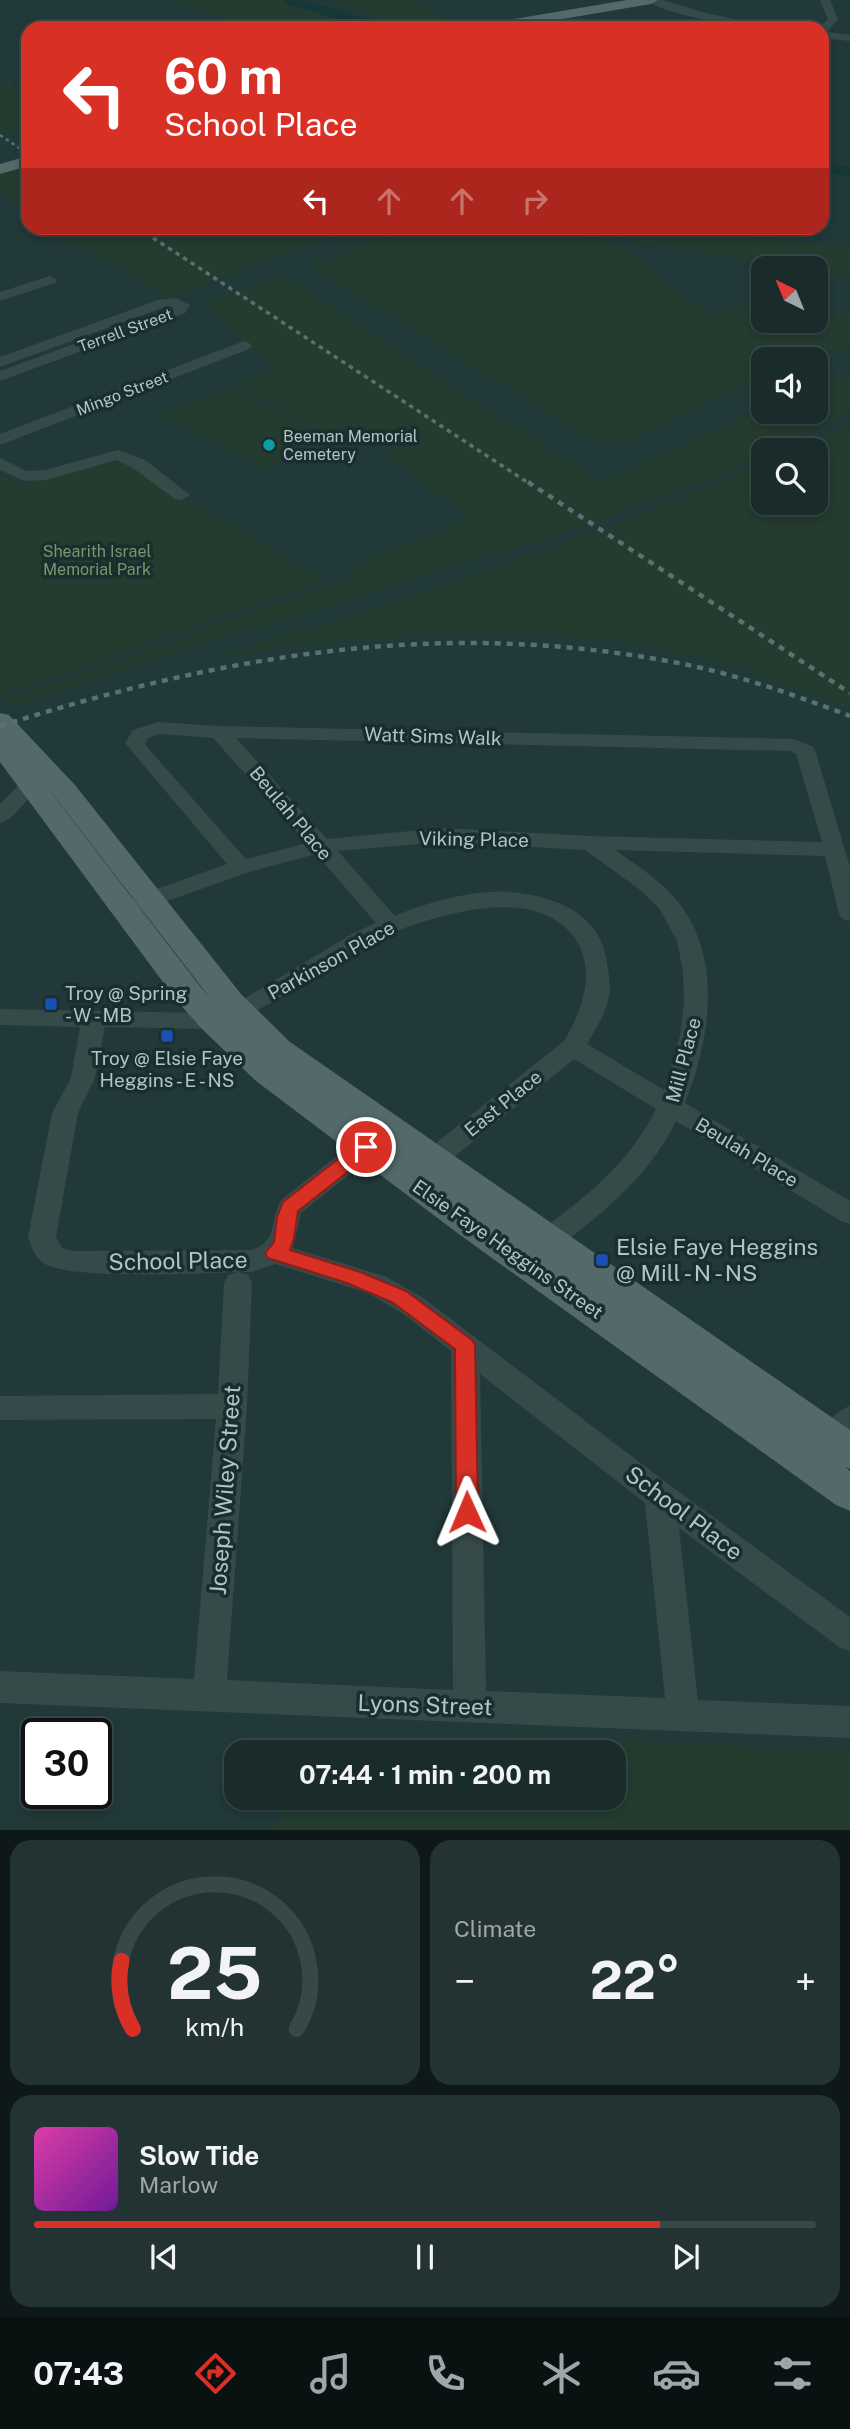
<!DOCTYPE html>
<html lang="en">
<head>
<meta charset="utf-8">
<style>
	:root { --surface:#1a2b2b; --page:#233333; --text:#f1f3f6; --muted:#9fa7a9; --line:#384747; --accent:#d93025 }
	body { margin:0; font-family:"Public Sans",sans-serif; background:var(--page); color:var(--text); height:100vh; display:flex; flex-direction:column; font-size:26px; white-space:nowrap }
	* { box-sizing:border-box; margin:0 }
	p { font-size:23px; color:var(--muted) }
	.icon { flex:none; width:38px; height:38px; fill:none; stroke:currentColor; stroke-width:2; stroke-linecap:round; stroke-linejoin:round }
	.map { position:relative; height:1830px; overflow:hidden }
	.sheet { display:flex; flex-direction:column; gap:10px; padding:10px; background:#0e1818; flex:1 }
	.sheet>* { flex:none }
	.hud { position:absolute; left:21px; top:21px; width:808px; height:214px; border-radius:21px; box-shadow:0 4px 10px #0003,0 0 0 2px var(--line); background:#d93025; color:#fff; overflow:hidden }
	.needle { width:46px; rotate:317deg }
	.buttons { position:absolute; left:751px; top:256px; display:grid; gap:14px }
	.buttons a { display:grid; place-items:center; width:77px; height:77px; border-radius:14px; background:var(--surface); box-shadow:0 4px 10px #0003,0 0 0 2px var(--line); font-size:35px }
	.speed { position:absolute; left:21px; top:1718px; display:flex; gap:14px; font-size:35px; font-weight:700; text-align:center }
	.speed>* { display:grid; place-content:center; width:91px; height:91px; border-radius:50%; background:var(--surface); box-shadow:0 4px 10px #0003,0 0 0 2px var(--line); line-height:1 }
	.speed .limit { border:4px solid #111; border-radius:10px; background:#fff; color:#111 }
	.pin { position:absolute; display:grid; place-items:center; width:60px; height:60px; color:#fff; margin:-30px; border:4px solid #fff; border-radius:50%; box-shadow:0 2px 7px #0007 }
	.me { position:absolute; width:77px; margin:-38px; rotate:359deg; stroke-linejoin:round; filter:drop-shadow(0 0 5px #0008) }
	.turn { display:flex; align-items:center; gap:24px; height:147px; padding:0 28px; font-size:32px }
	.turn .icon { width:91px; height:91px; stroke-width:2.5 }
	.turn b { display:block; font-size:49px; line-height:60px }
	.lanes { display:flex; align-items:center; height:66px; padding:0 28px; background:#0003; justify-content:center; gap:35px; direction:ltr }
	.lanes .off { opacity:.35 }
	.big { font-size:52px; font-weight:700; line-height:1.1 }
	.sheet .card { flex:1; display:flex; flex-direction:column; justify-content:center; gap:10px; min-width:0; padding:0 24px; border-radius:21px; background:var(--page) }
	.sheet .dial { align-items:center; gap:0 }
	.dial svg { height:182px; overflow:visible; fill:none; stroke:var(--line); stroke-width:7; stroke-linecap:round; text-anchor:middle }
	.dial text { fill:var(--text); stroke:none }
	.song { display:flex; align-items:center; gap:21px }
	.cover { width:84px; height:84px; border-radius:10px; background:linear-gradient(135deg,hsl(320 70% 55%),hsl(280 70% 35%)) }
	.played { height:7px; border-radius:4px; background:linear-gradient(90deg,var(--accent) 80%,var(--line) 80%) }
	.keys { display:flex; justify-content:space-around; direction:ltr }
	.heat { display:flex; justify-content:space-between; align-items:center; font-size:38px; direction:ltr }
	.sheet .tiles { flex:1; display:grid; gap:10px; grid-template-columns:1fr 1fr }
	.card:last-child { grid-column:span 2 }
	.trip { position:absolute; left:224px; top:1740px; width:402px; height:70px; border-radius:21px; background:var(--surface); box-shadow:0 4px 10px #0003,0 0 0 2px var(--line); font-weight:700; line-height:70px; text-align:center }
	.menu { display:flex; height:112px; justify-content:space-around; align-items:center; background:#0a1111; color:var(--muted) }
	.menu .icon { width:49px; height:49px }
	.menu .active { color:var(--accent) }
	.menu b { font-size:32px; color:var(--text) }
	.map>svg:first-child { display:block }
	.green { fill:#243b30 }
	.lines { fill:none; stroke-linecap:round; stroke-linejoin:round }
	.river { fill:#163637; fill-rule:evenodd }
	.minor { fill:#364a4a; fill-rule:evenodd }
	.major { fill:#546a6a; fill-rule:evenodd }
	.rail-far2 { stroke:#587171; stroke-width:2.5; stroke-dasharray:3.5 3.5; stroke-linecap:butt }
	.rail-far1 { stroke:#587171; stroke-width:3.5; stroke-dasharray:4.5 4.5; stroke-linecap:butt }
	.rail { stroke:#587171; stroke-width:4.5; stroke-dasharray:6 6; stroke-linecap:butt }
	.route { fill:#d93025; stroke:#8d1f18; stroke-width:2 }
	.culture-dot { fill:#0f9aa8; stroke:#1b2e2f; stroke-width:2.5 }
	.transit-dot { fill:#1a4fb4; stroke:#1b2e2f; stroke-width:2.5 }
	.labels { text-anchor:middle; stroke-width:7; stroke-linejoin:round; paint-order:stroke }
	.far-street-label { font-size:16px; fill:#b1c5c6; stroke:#1b2e2f }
	.far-poi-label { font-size:16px; fill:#b1c5c6; stroke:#1b2e2f; text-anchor:start }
	.far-park-label { font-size:16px; fill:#789669; stroke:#1b2e2f }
	.street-label { font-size:19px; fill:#b1c5c6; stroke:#1b2e2f }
	.poi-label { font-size:19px; fill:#b1c5c6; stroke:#1b2e2f; text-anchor:start }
	.near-poi-label { font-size:23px; fill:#b1c5c6; stroke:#1b2e2f; text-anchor:start }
	.near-street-label { font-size:23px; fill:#b1c5c6; stroke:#1b2e2f }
</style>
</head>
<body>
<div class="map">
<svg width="850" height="1831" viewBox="0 0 850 1831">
	<rect width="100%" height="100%" fill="#223939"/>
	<g class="green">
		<path d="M174 0H284L327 18 370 28H254Z"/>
		<path d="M333 0H410L445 19 444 25C405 33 369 14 333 0Z"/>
		<path d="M0 80 28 94V143L0 125Z"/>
		<path d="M28 165V217L0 189V173Z"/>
		<path d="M42 228H358L168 297 119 267 69 244Z"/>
		<path d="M412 228H518L607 240 637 257 687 301 714 315 748 303 763 309V320H816V313L832 318 850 311V349C820 351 793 359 763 359V375L619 446 593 440 309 266Z"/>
		<path d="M578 228H664L850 246V278C838 277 826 284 816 279V268H783L755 260 641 244 612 234Z"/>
		<path d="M283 276 601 482 763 408V411H816V384L834 376 850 375V412L774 450H763V456C609 523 447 570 286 619 195 647 105 679 14 708L5 699 354 577 346 568 470 518 384 453 404 445 392 430 351 446 336 438 266 469 162 415 230 387 332 436 238 384 275 369 204 303Z"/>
		<path d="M850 424V709L736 666 622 641 487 631 293 645 201 661 439 587 618 523 763 464V502H816V450H794Z"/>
		<path d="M112 455 194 501 325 581 0 695V473L18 484Z"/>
		<path d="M511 1735 850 1751V1830H266L282 1819 297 1801 509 1811 510 1797H614V1752H511Z"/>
	</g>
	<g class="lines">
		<g class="river">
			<path d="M283 0H304L387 25 389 28H367L285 3Z"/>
			<path d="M822 160 850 168V178L822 170Z"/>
		</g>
		<g class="minor">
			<path d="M646 0H662L706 13 775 28C746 28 669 17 646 0Z"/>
			<path d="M820 0H830L838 19 827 32 850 35V41L822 38V28H819L828 19Z"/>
			<path d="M50 276 57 280 55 283 0 301V292Z"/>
			<path d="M175 298 190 305 185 313 0 381V371L175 307H165L0 367V357L158 300Z"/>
			<path d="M244 341 249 343 252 346 249 349 0 445V434Z"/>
			<path d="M118 450 145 460 190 495 181 500 175 499 133 468 117 460 46 480 24 481 0 470V458L27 471 45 470Z"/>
			<path d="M158 722 219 726 793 739 812 746 815 750 850 867V921L842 919 839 914 825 856 615 850C636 865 657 878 674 897 724 954 711 1038 685 1103L850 1201V1224L841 1221 676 1121C648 1180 596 1218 546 1257L536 1260 526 1257 522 1249 526 1241C577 1204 628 1167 656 1109L574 1059 443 1166 434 1169 425 1166 421 1159 425 1152 564 1041C619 951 564 891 466 911 434 917 400 928 370 943 316 971 270 1012 211 1029L105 1027 95 1078 78 1113 56 1237 62 1248 73 1251 251 1250C280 1240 268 1224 281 1200L357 1140 366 1137 375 1140 379 1147 375 1154 301 1213 293 1248 387 1277 422 1297 671 1486 850 1617V1651L839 1647 679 1528 698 1700 850 1706V1738L0 1703V1671L194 1679 216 1419 0 1420V1396L218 1394 224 1283 228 1275 238 1272 248 1275 252 1283 247 1406 227 1680 453 1690 451 1351 402 1313 368 1293 275 1264 251 1272C210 1272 75 1281 45 1264 36 1259 31 1247 28 1237L52 1113 71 1078 80 1027 0 1025V1009L209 1013 245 998 354 933 376 923 316 854 249 872 142 910 134 912 126 910 123 905 126 900 227 864 125 743 133 730ZM160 734 213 738 307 843 246 859 147 747 145 743 148 738ZM236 738 790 751 796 754 822 842 590 836 442 828 327 839ZM442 842 585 850 639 889 659 908 677 941 683 971 684 1003 680 1036 664 1090 587 1044C596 1029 606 1013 609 996 611 988 609 977 608 969 604 915 558 896 509 892 477 889 424 903 395 916L338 851ZM480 1374 645 1503 665 1698 486 1691Z"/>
			<path d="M47 769 54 771 57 775C52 782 45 783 39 788 25 799 17 818 0 823V804L24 780Z"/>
			<path d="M850 1406V1440C839 1453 832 1465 813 1458L809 1449C817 1433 833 1412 850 1406Z"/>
		</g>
		<g class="major">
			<path d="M627 0H658L651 4 509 28H477L484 24Z"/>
			<path d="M28 156V166L0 174V164Z"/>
			<path d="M0 713 9 715 75 785 241 994 290 1042 850 1430V1469L845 1467 850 1471V1511L836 1505 460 1235 256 1081 202 1029 177 1001 0 762ZM50 791 55 797 210 998 199 985Z"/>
		</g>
		<path class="rail-far2" d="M0 135 28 154"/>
		<path class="rail-far1" d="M138 228 530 484"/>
		<g class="rail">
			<path d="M528 482 850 693"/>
			<path d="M0 726C225 655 438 618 673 662 733 673 792 694 850 716"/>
		</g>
	</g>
	<path class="route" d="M366 1140 373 1142 376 1147 373 1152 298 1211 294 1238 290 1250 360 1272 406 1291 472 1340 475 1345 478 1512 475 1519 467 1522 459 1519 456 1512 455 1349 392 1302 347 1283 268 1258 265 1253 274 1242 277 1217 283 1202 360 1142Z"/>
	<circle class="culture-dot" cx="269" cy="445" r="7"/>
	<g class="transit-dot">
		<rect x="44" y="997" width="14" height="14" rx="3.5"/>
		<rect x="160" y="1029" width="14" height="14" rx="3.5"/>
		<rect x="595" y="1253" width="14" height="14" rx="3.5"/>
	</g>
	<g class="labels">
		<g class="far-street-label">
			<text transform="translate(125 330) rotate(-20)" y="6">Terrell Street</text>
			<text transform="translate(122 393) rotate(-21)" y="6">Mingo Street</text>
		</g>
		<g class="far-poi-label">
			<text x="283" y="442">Beeman Memorial<tspan x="283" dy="18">Cemetery</tspan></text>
		</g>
		<g class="far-park-label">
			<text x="97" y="557">Shearith Israel<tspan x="97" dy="18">Memorial Park</tspan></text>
		</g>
		<g class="street-label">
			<text transform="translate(433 736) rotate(2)" y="7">Watt Sims Walk</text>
			<text transform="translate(291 813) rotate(50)" y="7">Beulah Place</text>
			<text transform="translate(474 839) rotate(1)" y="7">Viking Place</text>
			<text transform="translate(331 960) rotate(-29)" y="7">Parkinson Place</text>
			<text transform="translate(683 1060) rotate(-75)" y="7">Mill Place</text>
			<text transform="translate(503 1103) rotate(-39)" y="7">East Place</text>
			<text transform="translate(747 1152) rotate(31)" y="7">Beulah Place</text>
			<text transform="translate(508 1249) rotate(35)" y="7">Elsie Faye Heggins Street</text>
		</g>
		<g class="poi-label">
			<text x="65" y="1000">Troy @ Spring<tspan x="65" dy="22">- W - MB</tspan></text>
			<text x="167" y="1065" text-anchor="middle">Troy @ Elsie Faye<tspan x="167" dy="22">Heggins - E - NS</tspan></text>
		</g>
		<g class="near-poi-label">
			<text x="616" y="1255">Elsie Faye Heggins<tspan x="616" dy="26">@ Mill - N - NS</tspan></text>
		</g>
		<g class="near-street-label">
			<text transform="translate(178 1261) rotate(-1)" y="8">School Place</text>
			<text transform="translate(225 1490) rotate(-86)" y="8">Joseph Wiley Street</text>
			<text transform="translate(684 1513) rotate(37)" y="8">School Place</text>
			<text transform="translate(425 1705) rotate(2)" y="8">Lyons Street</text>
		</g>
	</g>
</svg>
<div class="buttons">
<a><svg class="needle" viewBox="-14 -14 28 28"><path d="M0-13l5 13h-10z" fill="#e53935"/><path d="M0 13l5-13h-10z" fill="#9fa7a9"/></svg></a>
<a><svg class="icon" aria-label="sound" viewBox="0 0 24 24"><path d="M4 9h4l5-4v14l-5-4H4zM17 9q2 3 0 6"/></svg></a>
<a><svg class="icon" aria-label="search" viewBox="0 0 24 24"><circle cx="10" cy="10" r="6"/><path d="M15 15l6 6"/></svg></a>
</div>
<div class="speed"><div class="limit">30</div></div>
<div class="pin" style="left:366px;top:1147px;background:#d93025"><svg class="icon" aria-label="arrive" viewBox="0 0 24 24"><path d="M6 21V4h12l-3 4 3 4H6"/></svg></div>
<svg class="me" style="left:467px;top:1512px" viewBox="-20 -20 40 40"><path d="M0-17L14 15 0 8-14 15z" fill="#d93025" stroke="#fff" stroke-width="4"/></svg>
<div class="trip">07:44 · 1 min · 200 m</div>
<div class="hud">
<div class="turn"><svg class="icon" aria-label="left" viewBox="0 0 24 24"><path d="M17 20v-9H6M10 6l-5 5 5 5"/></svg><div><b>60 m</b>School Place</div></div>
<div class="lanes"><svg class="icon" aria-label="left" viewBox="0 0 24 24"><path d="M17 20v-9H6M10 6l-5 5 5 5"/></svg><svg class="icon off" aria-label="ahead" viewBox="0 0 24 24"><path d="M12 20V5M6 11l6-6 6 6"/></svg><svg class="icon off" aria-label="ahead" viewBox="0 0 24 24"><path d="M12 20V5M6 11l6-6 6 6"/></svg><svg class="icon off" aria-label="right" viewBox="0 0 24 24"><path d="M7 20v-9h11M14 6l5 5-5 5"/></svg></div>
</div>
</div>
<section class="sheet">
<div class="tiles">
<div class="card dial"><svg viewBox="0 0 100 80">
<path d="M14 69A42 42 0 1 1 86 69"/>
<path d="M14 69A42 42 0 0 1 9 39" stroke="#d93025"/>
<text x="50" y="56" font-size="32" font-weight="700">25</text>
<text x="50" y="72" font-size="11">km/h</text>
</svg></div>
<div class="card"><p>Climate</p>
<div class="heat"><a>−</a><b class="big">22°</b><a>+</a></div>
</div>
<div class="card">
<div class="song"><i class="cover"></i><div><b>Slow Tide</b><p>Marlow</p></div></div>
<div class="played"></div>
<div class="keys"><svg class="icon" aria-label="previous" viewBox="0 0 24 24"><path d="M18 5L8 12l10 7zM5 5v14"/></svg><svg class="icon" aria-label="pause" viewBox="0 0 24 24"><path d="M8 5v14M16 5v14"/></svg><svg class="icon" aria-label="next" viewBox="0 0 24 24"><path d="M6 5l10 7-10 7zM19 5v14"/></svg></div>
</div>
</div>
</section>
<nav class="menu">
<b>07:43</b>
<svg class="icon active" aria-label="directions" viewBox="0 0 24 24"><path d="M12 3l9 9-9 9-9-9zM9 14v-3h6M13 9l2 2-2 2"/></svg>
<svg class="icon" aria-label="music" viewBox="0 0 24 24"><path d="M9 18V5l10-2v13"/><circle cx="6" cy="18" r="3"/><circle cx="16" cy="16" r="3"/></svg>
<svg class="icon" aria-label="phone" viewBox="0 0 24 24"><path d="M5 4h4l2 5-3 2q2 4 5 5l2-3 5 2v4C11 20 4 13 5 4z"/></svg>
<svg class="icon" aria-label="climate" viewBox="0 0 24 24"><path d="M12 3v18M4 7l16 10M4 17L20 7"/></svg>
<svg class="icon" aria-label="car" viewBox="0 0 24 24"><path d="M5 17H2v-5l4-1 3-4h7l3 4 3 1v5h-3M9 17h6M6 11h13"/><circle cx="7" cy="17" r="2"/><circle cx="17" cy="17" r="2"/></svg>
<svg class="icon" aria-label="filters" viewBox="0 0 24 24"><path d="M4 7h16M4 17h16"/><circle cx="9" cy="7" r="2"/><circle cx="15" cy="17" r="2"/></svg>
</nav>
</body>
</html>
